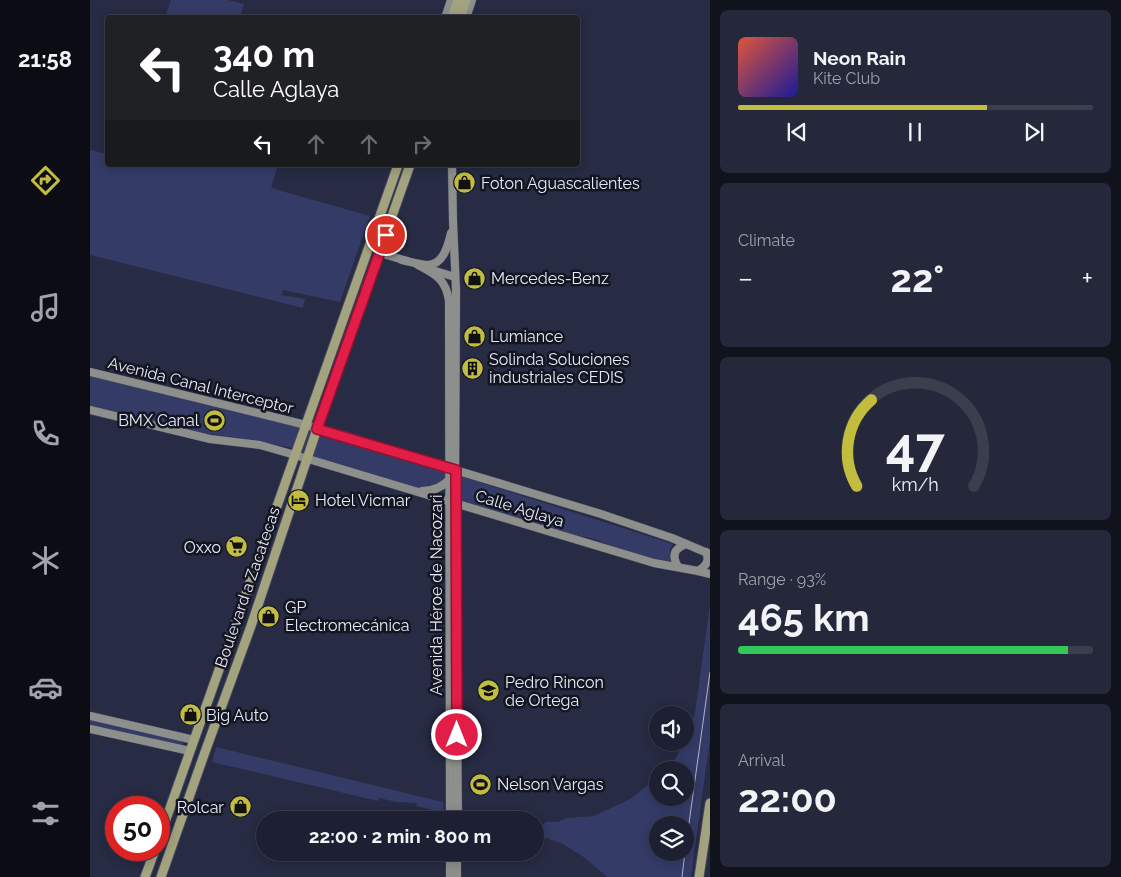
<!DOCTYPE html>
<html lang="en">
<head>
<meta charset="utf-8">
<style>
	:root { --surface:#1d2032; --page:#25283a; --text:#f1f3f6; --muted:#a0a3ac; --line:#3b3e4d; --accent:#c2bd3f }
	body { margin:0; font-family:Raleway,sans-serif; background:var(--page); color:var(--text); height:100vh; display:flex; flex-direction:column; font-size:19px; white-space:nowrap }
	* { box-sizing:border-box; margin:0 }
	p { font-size:16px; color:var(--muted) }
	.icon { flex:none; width:28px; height:28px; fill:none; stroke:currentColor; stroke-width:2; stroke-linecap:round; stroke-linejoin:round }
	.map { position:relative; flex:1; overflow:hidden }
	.details { display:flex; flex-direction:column; gap:10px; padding:10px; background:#10121c; width:411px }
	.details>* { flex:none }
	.guide { position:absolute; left:15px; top:15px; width:475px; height:152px; border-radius:5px; box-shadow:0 2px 12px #0003,0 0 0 1px var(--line); background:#202124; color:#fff; overflow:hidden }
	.controls { position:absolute; left:559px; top:706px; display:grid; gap:10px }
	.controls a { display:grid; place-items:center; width:45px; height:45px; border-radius:50%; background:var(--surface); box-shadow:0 2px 12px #0003,0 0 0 1px var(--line); font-size:25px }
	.speed { position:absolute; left:15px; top:796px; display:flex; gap:10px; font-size:25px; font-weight:700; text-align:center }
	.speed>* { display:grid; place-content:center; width:65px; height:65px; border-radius:50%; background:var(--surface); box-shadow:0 2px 12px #0003,0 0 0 1px var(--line); line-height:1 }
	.speed .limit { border:8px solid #d22; background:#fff; color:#111 }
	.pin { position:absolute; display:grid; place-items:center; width:42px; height:42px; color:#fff; margin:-21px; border:2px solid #fff; border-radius:50%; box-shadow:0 1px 5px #0007 }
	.me { position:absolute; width:55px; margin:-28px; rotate:0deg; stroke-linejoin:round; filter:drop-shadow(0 0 4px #0008) }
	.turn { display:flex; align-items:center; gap:18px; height:105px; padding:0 25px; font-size:22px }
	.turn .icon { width:65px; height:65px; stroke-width:2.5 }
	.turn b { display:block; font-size:35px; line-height:42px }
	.lanes { display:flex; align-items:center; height:48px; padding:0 25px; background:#0003; justify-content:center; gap:25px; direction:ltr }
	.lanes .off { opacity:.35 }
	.big { font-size:38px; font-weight:700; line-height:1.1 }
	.details .card { flex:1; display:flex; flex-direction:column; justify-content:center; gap:8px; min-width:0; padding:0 18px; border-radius:8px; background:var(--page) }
	.details .dial { align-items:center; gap:0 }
	.dial svg { height:130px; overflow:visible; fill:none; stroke:var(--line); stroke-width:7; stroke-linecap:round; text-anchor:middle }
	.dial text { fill:var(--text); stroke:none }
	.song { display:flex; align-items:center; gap:15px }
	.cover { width:60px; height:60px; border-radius:8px; background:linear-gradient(135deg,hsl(10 70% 55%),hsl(240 70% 35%)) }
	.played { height:5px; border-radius:2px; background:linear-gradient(90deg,var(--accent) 70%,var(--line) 70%) }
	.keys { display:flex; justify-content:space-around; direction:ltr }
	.heat { display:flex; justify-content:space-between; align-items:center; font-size:28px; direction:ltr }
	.charge { height:8px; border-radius:4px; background:linear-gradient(90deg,#34c759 93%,var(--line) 0) }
	.trip { position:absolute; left:166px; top:811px; width:288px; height:50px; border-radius:25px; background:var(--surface); box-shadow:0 2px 12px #0003,0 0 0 1px var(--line); font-weight:700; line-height:50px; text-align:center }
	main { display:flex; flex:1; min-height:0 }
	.dock { display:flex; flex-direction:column; width:90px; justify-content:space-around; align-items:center; background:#0c0d14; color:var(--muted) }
	.dock .icon { width:35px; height:35px }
	.dock .on { color:var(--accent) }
	.dock b { font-size:22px; color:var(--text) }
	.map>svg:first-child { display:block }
	.green { fill:#343b67; fill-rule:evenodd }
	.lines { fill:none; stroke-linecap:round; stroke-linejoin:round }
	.secondary-casing { stroke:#44475b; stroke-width:9 }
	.primary-casing { stroke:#44475b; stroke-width:11 }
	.secondary { stroke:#8c8f8c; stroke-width:8 }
	.primary { stroke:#a3a380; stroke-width:9 }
	.rail { stroke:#b1b5c7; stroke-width:1 }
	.route-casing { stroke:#92132f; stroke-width:12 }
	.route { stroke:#e11d48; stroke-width:9 }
	.labels { text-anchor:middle; stroke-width:5; stroke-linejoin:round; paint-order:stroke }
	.poi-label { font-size:16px; fill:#e7eafa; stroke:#131520; text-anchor:start }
	.street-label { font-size:16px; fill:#e7eafa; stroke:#131520 }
</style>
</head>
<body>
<main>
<nav class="dock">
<b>21:58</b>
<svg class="icon on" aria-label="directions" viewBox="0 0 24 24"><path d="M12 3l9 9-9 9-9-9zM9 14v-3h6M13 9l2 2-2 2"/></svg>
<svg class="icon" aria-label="music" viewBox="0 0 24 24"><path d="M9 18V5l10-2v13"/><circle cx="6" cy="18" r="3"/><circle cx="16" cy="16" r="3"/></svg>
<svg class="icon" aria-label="phone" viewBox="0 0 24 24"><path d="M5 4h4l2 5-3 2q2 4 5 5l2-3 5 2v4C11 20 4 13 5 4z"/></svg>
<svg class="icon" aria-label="climate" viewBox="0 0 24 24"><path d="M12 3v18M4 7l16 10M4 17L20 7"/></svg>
<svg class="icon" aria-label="car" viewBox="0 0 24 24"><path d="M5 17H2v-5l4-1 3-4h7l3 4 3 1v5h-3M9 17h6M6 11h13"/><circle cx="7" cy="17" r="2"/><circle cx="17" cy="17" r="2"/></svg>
<svg class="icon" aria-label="filters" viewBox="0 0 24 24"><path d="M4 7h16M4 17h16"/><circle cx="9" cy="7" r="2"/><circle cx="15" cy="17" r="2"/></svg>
</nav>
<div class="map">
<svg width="620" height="877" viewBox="0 0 620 877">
	<rect width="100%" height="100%" fill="#272b43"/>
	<g class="green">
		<path d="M81 0H138L154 4 150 17H75Z"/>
		<path d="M0 150 17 154 18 165H188L181 188 280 216 250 302 193 290 192 295 215 299 213 308 0 255Z"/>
		<path d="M0 376 116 405 210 426 357 471 358 477C342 487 340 488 322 488L228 458 202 448 165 440 100 431 0 407Z"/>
		<path d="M370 476 583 544 580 549V562L544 554 501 538 475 533 370 500Z"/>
		<path d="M620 604V739L601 877H517L495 858 473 844 445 834V831L456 822H468L477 818 504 816 542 798 567 777 568 798H595V770H574L586 758 593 743 595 742V739L605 713ZM568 825H595V852H568Z"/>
		<path d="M0 717 94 740 92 746 0 726Z"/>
		<path d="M126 747 353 802 354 813 326 806 327 803 306 802 289 798 288 801 122 762Z"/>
	</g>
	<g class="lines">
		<defs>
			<g id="secondary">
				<path d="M355 18 361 0"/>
				<path d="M376 18 382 0"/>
				<path d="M362 165 363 221 366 290 365 503 368 820"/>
				<path d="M290 253 317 261"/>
				<path d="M312 260C320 262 328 264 336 265 353 266 358 246 361 233"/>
				<path d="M328 265C345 274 356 279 359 301L360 820"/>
				<path d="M342 270 365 277"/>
				<path d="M0 372 216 425 511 514 582 538 620 554"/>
				<path d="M0 410 120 439 170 445 205 455 564 563 608 571 620 574"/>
				<path d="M332 491C344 491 353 487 361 478"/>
				<path d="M588 567C582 556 583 549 596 544"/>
				<path d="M608 571C616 566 620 561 616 552"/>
				<path d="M0 716 104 740"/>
				<path d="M0 729 100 751"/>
				<path d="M360 852V877"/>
				<path d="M367 877V852"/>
			</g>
			<g id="primary">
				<path d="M362 18 368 0"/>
				<path d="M370 18 376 0"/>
				<path d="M69 839 308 165"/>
				<path d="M55 877 65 850"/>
				<path d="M71 877 115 752 161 626 227 429 320 165"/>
				<path d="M609 877 620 803"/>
			</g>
		</defs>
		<use href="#secondary" class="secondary-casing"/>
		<use href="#primary" class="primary-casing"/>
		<use href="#secondary" class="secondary"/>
		<use href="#primary" class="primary"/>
		<g class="rail">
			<path d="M595 852 620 672"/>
			<path d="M592 877 595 852"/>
		</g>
	</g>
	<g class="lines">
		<defs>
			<path id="route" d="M296 235 227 429 366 470 367 735"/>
		</defs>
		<use href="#route" class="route-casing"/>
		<use href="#route" class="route"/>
	</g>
	<defs>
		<symbol id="shop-disc" viewBox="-11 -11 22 22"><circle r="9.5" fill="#c2bd3f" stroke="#131520"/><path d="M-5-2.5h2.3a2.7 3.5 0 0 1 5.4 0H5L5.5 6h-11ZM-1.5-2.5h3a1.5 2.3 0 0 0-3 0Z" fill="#111"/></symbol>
		<symbol id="building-disc" viewBox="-11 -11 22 22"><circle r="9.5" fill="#c2bd3f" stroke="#131520"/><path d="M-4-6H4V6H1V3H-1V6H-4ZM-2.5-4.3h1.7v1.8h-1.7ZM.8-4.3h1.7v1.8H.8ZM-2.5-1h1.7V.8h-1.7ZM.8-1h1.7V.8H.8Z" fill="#111"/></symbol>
		<symbol id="stadium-disc" viewBox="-11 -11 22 22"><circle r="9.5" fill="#c2bd3f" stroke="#131520"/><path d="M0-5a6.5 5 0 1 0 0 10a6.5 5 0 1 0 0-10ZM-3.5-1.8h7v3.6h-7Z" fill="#111"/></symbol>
		<symbol id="hotel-disc" viewBox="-11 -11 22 22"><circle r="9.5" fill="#c2bd3f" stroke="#131520"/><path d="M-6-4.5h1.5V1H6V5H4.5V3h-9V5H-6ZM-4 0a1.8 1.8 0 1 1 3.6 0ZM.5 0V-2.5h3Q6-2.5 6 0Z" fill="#111"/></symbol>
		<symbol id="supermarket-disc" viewBox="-11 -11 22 22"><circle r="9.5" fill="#c2bd3f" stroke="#131520"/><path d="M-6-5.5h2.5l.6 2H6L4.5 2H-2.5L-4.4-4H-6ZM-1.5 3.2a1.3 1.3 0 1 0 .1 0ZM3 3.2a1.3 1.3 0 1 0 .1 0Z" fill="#111"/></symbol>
		<symbol id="school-disc" viewBox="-11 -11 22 22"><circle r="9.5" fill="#c2bd3f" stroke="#131520"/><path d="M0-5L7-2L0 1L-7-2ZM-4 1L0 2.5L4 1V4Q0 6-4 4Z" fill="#111"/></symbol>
	</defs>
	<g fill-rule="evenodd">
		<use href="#shop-disc" x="362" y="170" width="25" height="25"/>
		<use href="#shop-disc" x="372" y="266" width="25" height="25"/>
		<use href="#shop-disc" x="372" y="324" width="25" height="25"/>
		<use href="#building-disc" x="370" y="356" width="25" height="25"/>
		<use href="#stadium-disc" x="112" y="408" width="25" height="25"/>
		<use href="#hotel-disc" x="196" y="488" width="25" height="25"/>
		<use href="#supermarket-disc" x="134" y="534" width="25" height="25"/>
		<use href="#shop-disc" x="166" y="604" width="25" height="25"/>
		<use href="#school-disc" x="386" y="678" width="25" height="25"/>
		<use href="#shop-disc" x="88" y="702" width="25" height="25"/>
		<use href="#stadium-disc" x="378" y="772" width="25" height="25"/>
		<use href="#shop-disc" x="138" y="794" width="25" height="25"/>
	</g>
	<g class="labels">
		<g class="poi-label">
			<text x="391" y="189">Foton Aguascalientes</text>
			<text x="401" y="284">Mercedes-Benz</text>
			<text x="400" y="342">Lumiance</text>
			<text x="399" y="365">Solinda Soluciones<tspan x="399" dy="18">industriales CEDIS</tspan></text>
			<text x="109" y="426" text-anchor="end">BMX Canal</text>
			<text x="225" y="506">Hotel Vicmar</text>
			<text x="131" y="553" text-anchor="end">Oxxo</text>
			<text x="195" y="613">GP<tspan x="195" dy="18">Electromecánica</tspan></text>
			<text x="415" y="688">Pedro Rincon<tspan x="415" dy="18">de Ortega</tspan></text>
			<text x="116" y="721">Big Auto</text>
			<text x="407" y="790">Nelson Vargas</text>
			<text x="134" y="813" text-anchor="end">Rolcar</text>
		</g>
		<g class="street-label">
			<text transform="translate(111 385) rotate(14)" y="6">Avenida Canal Interceptor</text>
			<text transform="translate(430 508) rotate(17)" y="6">Calle Aglaya</text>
			<text transform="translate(157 587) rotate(-71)" y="6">Boulevard a Zacatecas</text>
			<text transform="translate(346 595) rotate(-90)" y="6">Avenida Héroe de Nacozari</text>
		</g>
	</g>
</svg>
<div class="controls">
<a><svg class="icon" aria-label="sound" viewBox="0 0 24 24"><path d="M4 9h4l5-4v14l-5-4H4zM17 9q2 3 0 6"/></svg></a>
<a><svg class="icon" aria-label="search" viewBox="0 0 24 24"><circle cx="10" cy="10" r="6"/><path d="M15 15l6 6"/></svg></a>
<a><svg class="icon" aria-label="layers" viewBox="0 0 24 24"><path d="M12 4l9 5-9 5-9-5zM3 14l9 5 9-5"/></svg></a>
</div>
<div class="speed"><div class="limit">50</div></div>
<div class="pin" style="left:296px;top:235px;background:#d93025"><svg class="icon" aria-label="arrive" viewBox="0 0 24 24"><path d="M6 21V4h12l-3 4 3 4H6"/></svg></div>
<svg class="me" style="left:367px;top:735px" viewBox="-20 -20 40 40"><circle r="17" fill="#e11d48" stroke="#fff" stroke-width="3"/><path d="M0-11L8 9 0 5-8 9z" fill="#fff"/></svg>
<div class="trip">22:00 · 2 min · 800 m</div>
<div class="guide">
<div class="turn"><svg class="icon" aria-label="left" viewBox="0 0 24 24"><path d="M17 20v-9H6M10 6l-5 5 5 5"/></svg><div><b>340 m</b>Calle Aglaya</div></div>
<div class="lanes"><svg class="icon" aria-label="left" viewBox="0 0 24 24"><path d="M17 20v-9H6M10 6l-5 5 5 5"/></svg><svg class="icon off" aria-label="ahead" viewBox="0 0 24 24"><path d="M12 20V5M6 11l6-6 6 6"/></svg><svg class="icon off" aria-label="ahead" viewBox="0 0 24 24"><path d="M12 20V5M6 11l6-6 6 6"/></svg><svg class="icon off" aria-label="right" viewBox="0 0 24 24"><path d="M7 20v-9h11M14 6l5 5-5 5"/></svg></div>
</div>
</div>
<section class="details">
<div class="card">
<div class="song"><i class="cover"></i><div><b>Neon Rain</b><p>Kite Club</p></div></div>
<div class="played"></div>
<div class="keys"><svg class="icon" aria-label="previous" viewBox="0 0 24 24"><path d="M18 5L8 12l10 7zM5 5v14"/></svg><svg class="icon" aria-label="pause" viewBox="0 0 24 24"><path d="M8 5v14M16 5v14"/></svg><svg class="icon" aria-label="next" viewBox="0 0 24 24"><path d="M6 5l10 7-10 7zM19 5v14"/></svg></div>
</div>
<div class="card"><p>Climate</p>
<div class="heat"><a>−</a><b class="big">22°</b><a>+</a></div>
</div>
<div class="card dial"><svg viewBox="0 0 100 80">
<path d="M14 69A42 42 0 1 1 86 69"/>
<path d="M14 69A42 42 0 0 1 23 16" stroke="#c2bd3f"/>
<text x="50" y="56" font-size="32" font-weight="700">47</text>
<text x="50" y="72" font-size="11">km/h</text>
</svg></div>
<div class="card"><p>Range · 93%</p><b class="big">465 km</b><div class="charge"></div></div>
<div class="card"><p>Arrival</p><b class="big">22:00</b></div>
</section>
</main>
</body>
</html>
